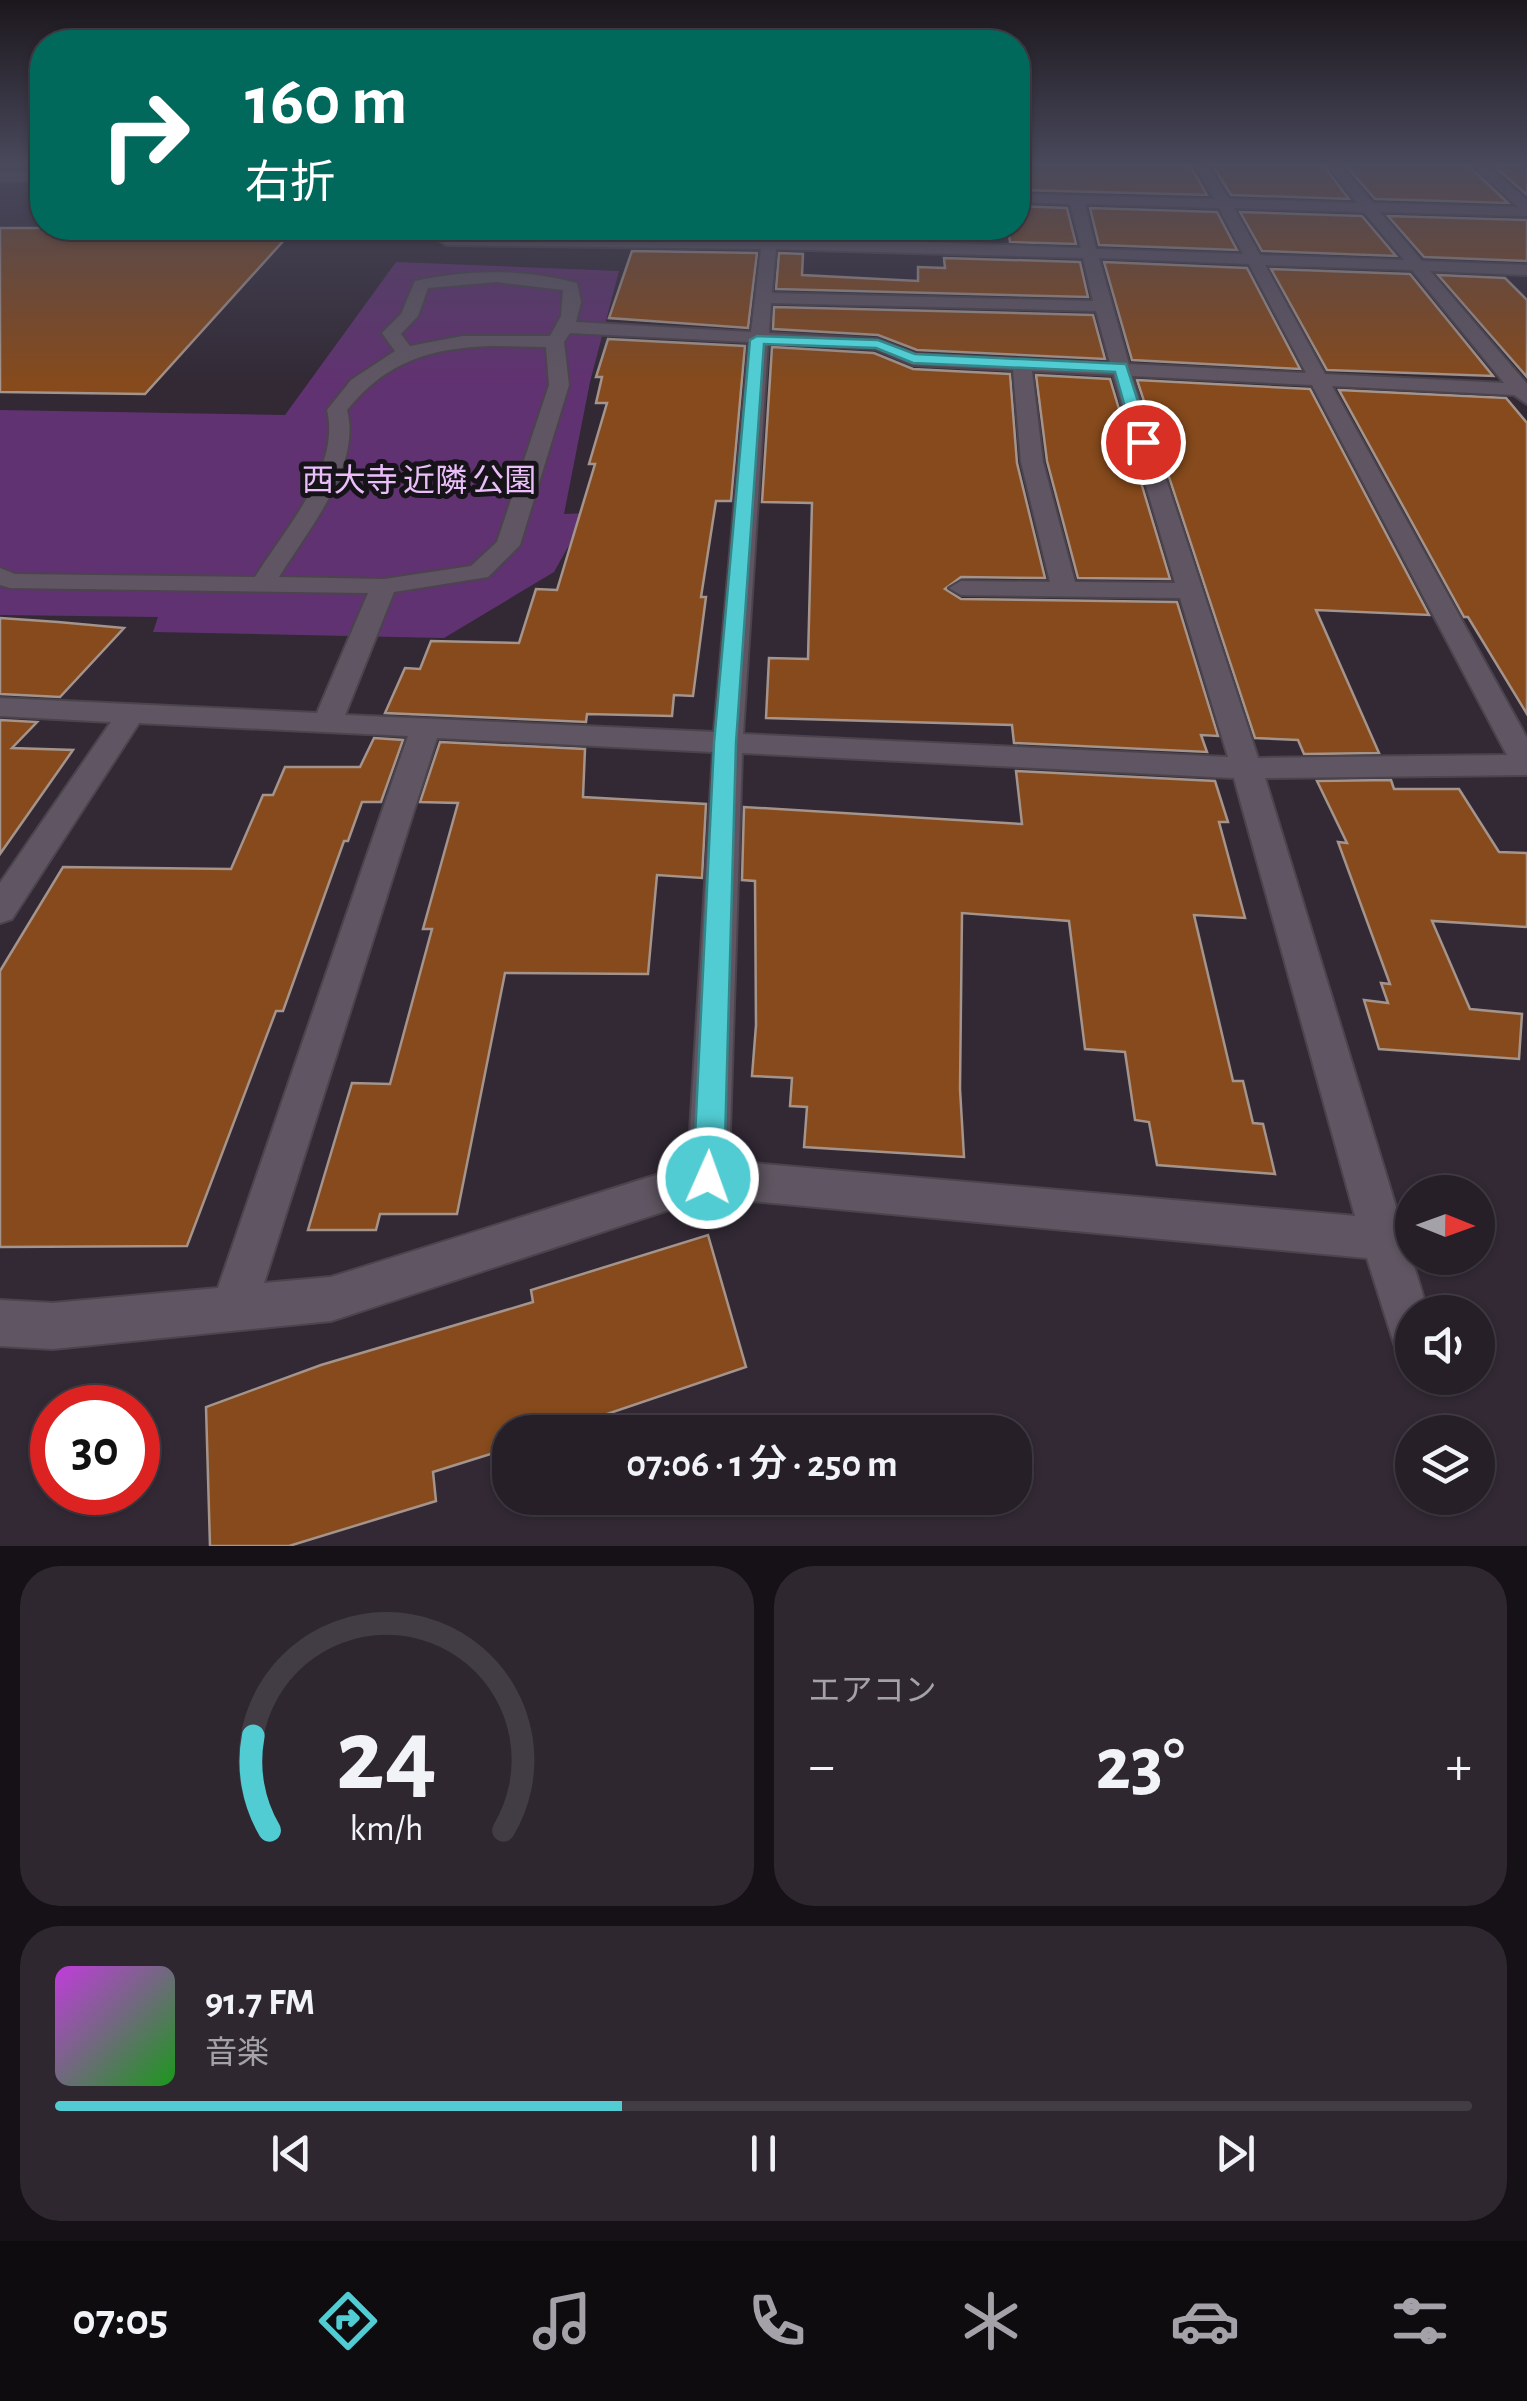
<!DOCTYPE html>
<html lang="ja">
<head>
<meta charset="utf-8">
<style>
	:root { --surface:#261f28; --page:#2e2730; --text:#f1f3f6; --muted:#a4a2a8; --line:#423d45; --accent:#51ccd3 }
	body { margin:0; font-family:"Alegreya Sans","Noto Sans JP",sans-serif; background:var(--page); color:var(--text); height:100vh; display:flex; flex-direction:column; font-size:38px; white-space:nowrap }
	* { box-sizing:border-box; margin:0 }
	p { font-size:32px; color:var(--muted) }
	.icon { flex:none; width:55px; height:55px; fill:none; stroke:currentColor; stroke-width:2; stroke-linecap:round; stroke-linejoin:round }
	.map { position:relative; height:1546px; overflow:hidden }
	.details { display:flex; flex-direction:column; gap:20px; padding:20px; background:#151116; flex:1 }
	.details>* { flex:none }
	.banner { position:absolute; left:30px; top:30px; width:1000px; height:210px; border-radius:40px; box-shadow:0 2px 8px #0004,0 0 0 2px var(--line); background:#00695c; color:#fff; overflow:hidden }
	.needle { width:65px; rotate:91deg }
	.controls { position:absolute; left:1395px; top:1175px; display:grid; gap:20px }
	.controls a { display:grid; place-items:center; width:100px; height:100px; border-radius:50%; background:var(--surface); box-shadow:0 2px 8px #0004,0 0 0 2px var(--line); font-size:50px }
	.speed { position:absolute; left:30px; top:1385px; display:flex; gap:20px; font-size:50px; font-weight:700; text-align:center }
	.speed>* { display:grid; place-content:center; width:130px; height:130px; border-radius:50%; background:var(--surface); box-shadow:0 2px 8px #0004,0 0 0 2px var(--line); line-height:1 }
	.speed .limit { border:15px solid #d22; background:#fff; color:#111 }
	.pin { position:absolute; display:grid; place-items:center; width:85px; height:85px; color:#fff; margin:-42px; border:5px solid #fff; border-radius:50%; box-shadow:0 2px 10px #0007 }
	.me { position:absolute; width:110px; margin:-55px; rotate:2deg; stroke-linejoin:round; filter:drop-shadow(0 0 8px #0008) }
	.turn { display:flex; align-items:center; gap:35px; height:210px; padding:0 50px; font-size:45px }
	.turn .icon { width:130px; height:130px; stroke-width:2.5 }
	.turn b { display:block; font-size:70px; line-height:85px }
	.big { font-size:75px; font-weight:600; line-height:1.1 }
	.details .widget { flex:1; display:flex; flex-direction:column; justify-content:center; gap:15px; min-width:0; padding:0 35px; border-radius:40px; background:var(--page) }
	.details .dial { align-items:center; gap:0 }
	.dial svg { height:260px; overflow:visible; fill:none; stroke:var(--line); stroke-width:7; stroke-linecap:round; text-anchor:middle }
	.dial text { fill:var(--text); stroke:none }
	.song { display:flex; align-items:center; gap:30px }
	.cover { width:120px; height:120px; border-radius:15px; background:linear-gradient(135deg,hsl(290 70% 55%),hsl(120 70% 35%)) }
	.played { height:10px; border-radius:5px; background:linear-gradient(90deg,var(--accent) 40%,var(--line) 40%) }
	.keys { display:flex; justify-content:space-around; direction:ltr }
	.heat { display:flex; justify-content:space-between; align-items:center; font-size:55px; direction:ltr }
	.details .tiles { flex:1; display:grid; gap:20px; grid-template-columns:1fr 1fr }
	.widget:last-child { grid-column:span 2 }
	.trip { position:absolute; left:492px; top:1415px; width:540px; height:100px; border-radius:40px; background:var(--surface); box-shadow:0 2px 8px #0004,0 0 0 2px var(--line); font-weight:600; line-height:100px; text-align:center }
	.menu { display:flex; height:160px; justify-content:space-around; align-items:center; background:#0f0c10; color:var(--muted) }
	.menu .icon { width:70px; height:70px }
	.menu .active { color:var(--accent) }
	.menu b { font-size:45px; color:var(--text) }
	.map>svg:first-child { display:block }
	.green { fill:#613271 }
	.building { fill:#864a1c; stroke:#a4948b; stroke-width:2.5 }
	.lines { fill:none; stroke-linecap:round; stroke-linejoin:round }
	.minor-casing { stroke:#4b444d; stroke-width:4 }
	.minor { fill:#605663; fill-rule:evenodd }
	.route { fill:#51ccd3; stroke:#358589; stroke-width:2.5 }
	.labels { text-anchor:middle; stroke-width:10; stroke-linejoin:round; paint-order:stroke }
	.far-park-label { font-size:32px; fill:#e9bef9; stroke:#171419 }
</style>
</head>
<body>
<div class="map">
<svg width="1527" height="1546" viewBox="0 0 1527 1546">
	<rect width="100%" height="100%" fill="#322935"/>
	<path class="green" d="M396 262 619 271 590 382 564 514 587 513 554 572 444 638 153 632 158 617 0 615V410L285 415Z"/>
	<g class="building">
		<path d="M1018 165H1190L1207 195 1018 190Z"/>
		<path d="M1212 165H1323L1349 199 1231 195Z"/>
		<path d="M1345 165H1468L1508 203 1375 199Z"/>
		<path d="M1493 165H1527V195Z"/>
		<path d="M1018 206 1067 208 1076 244 1010 242 1008 228H1018Z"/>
		<path d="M1090 208 1217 212 1237 250 1099 245Z"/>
		<path d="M1240 212 1362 216 1396 256 1262 251Z"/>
		<path d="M1388 216 1527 220V261L1424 257Z"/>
		<path d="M0 228H295L145 394 0 392Z"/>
		<path d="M641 228H805L804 236 638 234Z"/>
		<path d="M632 251 757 253 748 328 609 318Z"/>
		<path d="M779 253 803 254 802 275 918 281V267L945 268 944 258 1080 262 1088 297 776 289Z"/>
		<path d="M1104 262 1247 268 1300 369 1132 360Z"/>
		<path d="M1271 269 1410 274 1493 376 1327 370Z"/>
		<path d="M1438 275 1505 278 1527 300V377Z"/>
		<path d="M774 307 1093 315 1105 359 917 350 878 335 773 329Z"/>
		<path d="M608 339 745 346 731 501H716L701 597H706L693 696 674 695 672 716 587 714 586 722 385 713 405 668 420 669 431 641 519 643 536 589 557 590 595 464H589L607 403H596L602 377H596Z"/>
		<path d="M772 347 874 353 913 369 1010 374 1017 463 1045 578 961 577 945 589 961 599 1177 602 1218 736 1201 735 1207 752 1014 743 1012 725 766 718 769 658 808 659 812 503 762 502Z"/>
		<path d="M1036 375 1110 379 1170 579 1078 578 1047 461Z"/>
		<path d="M1137 380 1310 389 1429 615 1316 610 1379 753 1304 754 1298 740 1255 738Z"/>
		<path d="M1339 390 1506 398 1527 423V714L1468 617H1464Z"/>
		<path d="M0 618 58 622 124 628 60 697 0 694Z"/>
		<path d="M0 720 37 722 12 748 73 750 0 854Z"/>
		<path d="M374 738 403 740 381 802H362L348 841H344L283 1011H276L187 1246 0 1247V971L63 867 231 869 263 795H273L285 767H360Z"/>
		<path d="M440 742 585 749 583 797 706 804 702 878 657 875 648 974 505 973 457 1214H380L376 1230H308L352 1083 390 1084 432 929H423L458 803 420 802Z"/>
		<path d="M1016 771 1215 781 1228 822H1219L1245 918 1194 915 1233 1081H1243L1253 1123 1263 1124 1275 1174 1157 1165 1149 1122 1135 1120 1125 1052 1085 1049 1069 921 962 913 960 1089 964 1157 804 1147 807 1107 790 1106 792 1078 752 1076 756 1025 755 881 742 880 744 807 1022 824Z"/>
		<path d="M1391 780 1394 789H1459L1499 852 1527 853V927L1432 921 1470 1009 1522 1014 1519 1059 1379 1049 1364 1000 1388 1003 1381 983 1390 984 1338 842 1347 843 1317 781Z"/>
		<path d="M708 1235 746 1367 554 1432H510V1448L433 1472 436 1501 289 1546H210L206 1407 321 1365 533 1302 531 1290Z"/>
	</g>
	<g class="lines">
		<defs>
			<g id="minor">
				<path d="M1194 165H1207L1229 199 1357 203 1327 165H1340L1373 203 1518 207 1472 165H1487L1527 200V216L1380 212 1422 261 1527 265V275L1430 271 1527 384V404L1514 395 1332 386 1527 738V775L1265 778 1428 1312H1412V1356L1396 1350 1367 1258 708 1197 331 1321 53 1349 0 1346V1300L53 1303 218 1288 408 736 139 723 12 919 0 923V883L111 722 0 716V698L317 713 368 593 10 588 0 585V568L15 574 255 577C284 530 341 468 327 410L351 380 395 351 382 333 401 314 415 281C469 269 524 269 577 283L581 302 576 322 751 332 761 249 446 245 430 234 435 228H450L447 233 450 235 899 241 1081 248 1070 204 1018 202V194L1214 199ZM1085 204 1219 208 1243 254 1096 249ZM1234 208 1364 212 1404 260 1260 255ZM776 249 1083 258 1093 301 772 293ZM1099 258 1249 264 1306 373 1129 364ZM1265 265 1412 270 1504 383 1325 374ZM496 282 563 290 561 316 550 336H462L410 346 401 334 418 316 428 288ZM771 303 1096 311 1110 363 916 354 878 339 769 333ZM570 333 749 342 714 732 345 715 394 592 488 577 520 545 569 385 564 342ZM768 343 875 349 913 365 1013 370 1021 462 1050 582 961 581 949 588 961 595 1180 598 1228 757 743 734ZM492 346 546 347 549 385 497 542 471 566 384 579 279 577C307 531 362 467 347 410 387 361 430 348 492 346ZM1032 371 1113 375 1175 583 1075 582 1043 462ZM1132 376 1312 385 1507 755 1258 758ZM437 738 713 752 688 1165 331 1277 264 1283ZM742 753 1234 778 1355 1216 729 1161Z"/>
				<rect x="0" y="173" width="42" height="8"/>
			</g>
		</defs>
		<use href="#minor" class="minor-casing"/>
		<use href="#minor" class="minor"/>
	</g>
	<linearGradient id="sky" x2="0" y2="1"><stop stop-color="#1c171d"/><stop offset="0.43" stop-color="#49495c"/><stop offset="1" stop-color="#49495c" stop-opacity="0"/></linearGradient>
	<rect width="1527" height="382" fill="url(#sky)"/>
	<path class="route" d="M757 336 878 340 915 354 1126 364 1151 442 1143 447 1135 442 1115 372 913 363 876 348 764 344 736 743 724 1178 720 1189 708 1193 697 1189 693 1178 714 743 750 340Z"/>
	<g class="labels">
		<g class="far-park-label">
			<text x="419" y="491">西大寺 近隣 公園</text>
		</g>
	</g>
</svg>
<div class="controls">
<a><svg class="needle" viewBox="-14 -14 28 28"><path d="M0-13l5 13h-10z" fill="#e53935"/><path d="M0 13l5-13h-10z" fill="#a4a2a8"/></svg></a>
<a><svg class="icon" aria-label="sound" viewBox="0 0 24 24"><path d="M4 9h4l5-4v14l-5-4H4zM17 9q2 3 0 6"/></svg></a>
<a><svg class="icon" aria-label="layers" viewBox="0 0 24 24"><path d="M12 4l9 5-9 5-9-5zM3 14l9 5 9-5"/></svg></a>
</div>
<div class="speed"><div class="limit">30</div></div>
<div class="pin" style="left:1143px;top:442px;background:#d93025"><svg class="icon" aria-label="arrive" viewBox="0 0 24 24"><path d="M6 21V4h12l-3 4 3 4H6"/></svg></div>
<svg class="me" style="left:708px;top:1178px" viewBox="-20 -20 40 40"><circle r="17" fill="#51ccd3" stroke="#fff" stroke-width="3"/><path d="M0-11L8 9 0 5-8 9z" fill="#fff"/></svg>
<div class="trip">07:06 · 1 分 · 250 m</div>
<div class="banner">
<div class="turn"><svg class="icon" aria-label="right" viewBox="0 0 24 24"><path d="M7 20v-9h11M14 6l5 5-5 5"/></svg><div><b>160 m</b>右折</div></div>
</div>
</div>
<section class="details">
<div class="tiles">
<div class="widget dial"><svg viewBox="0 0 100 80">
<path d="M14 69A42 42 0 1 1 86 69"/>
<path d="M14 69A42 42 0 0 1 9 40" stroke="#51ccd3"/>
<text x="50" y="56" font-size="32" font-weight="700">24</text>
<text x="50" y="72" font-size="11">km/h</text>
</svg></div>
<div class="widget"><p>エアコン</p>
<div class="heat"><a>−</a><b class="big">23°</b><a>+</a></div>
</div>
<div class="widget">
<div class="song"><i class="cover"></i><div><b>91.7 FM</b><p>音楽</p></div></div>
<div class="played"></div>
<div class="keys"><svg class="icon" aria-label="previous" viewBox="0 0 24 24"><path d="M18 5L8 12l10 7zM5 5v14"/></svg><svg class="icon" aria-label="pause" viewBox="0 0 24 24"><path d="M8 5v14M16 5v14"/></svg><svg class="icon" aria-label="next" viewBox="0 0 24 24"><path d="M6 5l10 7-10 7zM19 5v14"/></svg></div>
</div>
</div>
</section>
<nav class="menu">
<b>07:05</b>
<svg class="icon active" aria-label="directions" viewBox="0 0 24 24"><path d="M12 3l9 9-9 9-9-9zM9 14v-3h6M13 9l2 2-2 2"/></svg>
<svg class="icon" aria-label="music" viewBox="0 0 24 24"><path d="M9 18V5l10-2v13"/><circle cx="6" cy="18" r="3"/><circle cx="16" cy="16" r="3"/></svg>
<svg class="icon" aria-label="phone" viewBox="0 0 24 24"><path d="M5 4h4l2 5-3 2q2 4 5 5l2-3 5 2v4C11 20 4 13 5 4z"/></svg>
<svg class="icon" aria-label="climate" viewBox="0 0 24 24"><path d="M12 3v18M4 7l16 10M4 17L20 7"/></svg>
<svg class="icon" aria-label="car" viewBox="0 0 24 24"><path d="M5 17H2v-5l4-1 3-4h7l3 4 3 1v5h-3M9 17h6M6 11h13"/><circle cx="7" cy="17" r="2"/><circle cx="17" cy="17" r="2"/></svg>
<svg class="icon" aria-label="filters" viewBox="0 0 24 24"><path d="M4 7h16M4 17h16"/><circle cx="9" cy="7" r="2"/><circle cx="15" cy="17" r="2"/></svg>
</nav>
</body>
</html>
